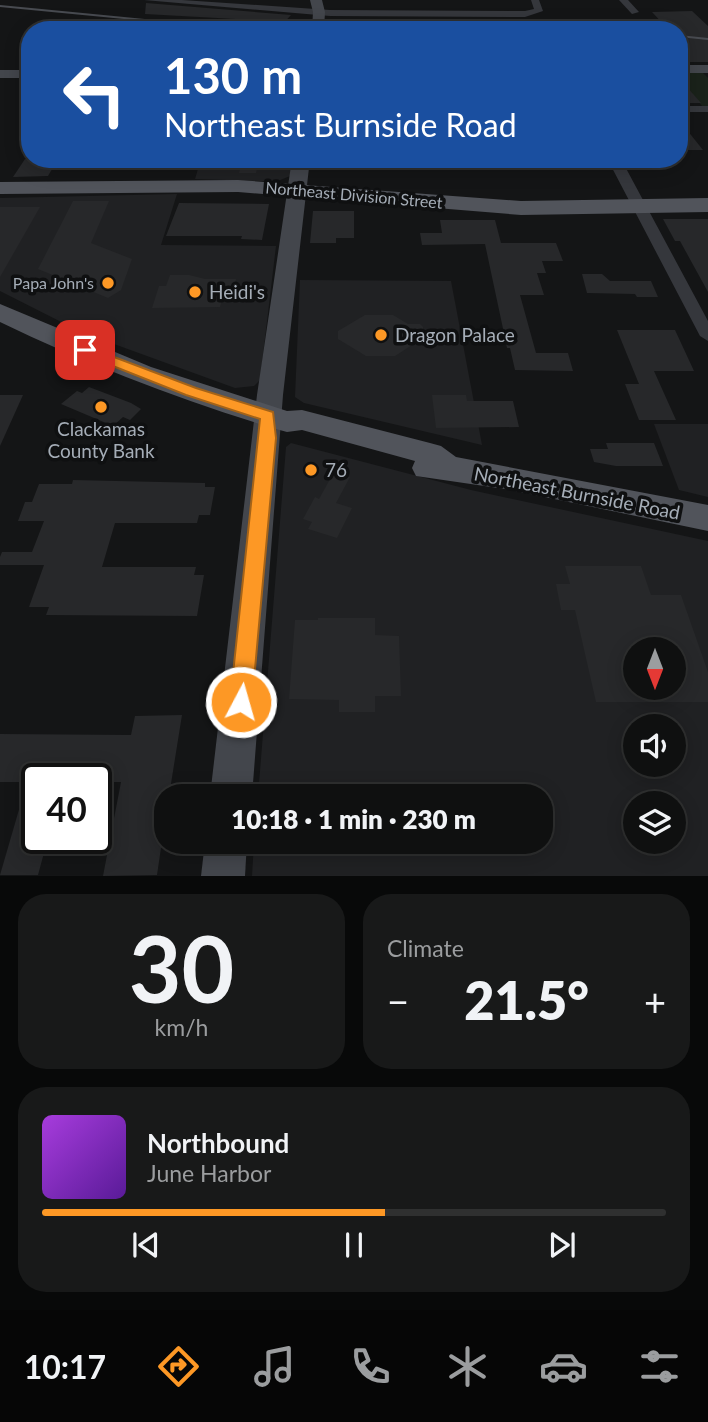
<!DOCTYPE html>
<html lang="en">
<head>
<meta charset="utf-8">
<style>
	:root { --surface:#0f1010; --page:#181919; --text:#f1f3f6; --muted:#9b9d9f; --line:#2f3030; --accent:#fd9825 }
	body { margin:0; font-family:Lato,sans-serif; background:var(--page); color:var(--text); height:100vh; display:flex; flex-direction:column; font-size:26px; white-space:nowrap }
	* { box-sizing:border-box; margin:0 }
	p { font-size:23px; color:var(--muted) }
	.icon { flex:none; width:38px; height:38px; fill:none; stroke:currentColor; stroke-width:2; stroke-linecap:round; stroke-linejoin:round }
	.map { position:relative; height:876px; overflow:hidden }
	.sheet { display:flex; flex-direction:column; gap:18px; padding:18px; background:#080909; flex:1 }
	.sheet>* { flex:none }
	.hud { position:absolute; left:21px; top:21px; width:667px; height:147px; border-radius:28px; box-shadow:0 4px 18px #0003,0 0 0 2px var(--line); background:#1a4fa0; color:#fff; overflow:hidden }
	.needle { width:46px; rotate:180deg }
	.fabs { position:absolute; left:623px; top:637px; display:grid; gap:14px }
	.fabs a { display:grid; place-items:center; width:63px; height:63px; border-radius:50%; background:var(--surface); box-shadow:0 4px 18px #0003,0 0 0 2px var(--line); font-size:35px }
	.speed { position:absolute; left:21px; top:763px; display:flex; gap:14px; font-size:35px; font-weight:700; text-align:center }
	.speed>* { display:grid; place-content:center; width:91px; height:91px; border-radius:50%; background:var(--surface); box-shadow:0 4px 18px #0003,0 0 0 2px var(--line); line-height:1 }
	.speed .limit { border:4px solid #111; border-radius:10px; background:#fff; color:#111 }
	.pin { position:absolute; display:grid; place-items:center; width:60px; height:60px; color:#fff; margin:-30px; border-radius:14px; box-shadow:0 4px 10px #0006 }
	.me { position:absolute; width:77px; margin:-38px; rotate:6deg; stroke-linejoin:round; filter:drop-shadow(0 0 5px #0008) }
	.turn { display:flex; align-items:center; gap:24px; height:147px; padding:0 28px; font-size:32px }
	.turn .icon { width:91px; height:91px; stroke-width:2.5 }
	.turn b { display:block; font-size:49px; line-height:60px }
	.big { font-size:52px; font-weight:800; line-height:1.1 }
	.sheet .card { flex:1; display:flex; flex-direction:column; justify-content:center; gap:10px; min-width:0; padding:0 24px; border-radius:28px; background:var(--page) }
	.sheet .dial { align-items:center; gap:0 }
	.dial b { font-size:91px; line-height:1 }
	.song { display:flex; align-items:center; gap:21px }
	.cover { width:84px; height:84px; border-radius:10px; background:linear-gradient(135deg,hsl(280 70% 55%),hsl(270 70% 35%)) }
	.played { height:7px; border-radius:4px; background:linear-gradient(90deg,var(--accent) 55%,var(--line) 55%) }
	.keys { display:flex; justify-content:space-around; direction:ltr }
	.heat { display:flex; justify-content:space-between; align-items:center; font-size:38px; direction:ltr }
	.sheet .tiles { flex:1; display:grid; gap:18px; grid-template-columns:1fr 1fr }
	.card:last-child { grid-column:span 2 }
	.trip { position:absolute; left:154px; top:784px; width:399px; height:70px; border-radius:28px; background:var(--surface); box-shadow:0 4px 18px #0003,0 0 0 2px var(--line); font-weight:800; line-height:70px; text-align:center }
	.tabs { display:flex; height:112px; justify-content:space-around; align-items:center; background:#060606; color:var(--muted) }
	.tabs .icon { width:49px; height:49px }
	.tabs .current { color:var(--accent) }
	.tabs b { font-size:32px; color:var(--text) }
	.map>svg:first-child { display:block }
	.built { fill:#202123; fill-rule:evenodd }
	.green { fill:#1a221a }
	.building { fill:#27282a; fill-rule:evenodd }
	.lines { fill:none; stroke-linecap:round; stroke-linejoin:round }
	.street { fill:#35373c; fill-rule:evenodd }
	.secondary { fill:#43464c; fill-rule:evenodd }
	.primary { fill:#51545b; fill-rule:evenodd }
	.tram { stroke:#484b51; stroke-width:2 }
	.route { fill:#fd9825; stroke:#a46318; stroke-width:2 }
	.poi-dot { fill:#fd9825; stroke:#0f1011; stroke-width:2.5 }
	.labels { text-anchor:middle; stroke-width:7; stroke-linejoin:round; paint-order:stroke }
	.far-street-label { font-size:16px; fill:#a5adb7; stroke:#0f1011 }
	.far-poi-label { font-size:16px; fill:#a5adb7; stroke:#0f1011; text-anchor:end }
	.poi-label { font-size:19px; fill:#a5adb7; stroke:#0f1011; text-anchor:start }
	.street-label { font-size:19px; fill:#a5adb7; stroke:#0f1011 }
</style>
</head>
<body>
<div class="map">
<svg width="708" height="876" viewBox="0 0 708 876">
	<rect width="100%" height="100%" fill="#141516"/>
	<g class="built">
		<path d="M201 159H293L290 176 278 181H260L195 179Z"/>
		<path d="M177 194 161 245 276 246 260 380 254 386 235 388 81 332 0 291V198Z"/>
		<path d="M300 280 451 281 482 445 304 403 295 397Z"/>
		<path d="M654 424H708V497L679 490Z"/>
		<path d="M291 443 471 490 708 541V876H252L254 842H541V796H258L286 447ZM635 649H674V688H635ZM635 726H674V765H635ZM635 803H674V842H635Z"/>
	</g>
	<path class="green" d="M679 73H703L708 78V106H702L679 78Z"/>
	<g class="building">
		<path d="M146 3 291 15 281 26 256 25 251 24 253 20 145 14Z"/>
		<path d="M692 11 708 26V62H679V30L666 27 652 12Z"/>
		<path d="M679 78 701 103H679Z"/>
		<path d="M679 120 703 150H679Z"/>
		<path d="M25 159H58L48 176 13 177Z"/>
		<path d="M243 159H259L256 173H239Z"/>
		<path d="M73 201H109L91 243 132 259 121 290 108 298 38 269Z"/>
		<path d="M179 203 269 204 262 240 241 239 242 236H166Z"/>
		<path d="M0 207H40L0 277Z"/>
		<path d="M313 211H354V238H336V243H310Z"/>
		<path d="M663 219H708V292L680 241H675Z"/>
		<path d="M440 220H495L501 243H556L563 261H542L546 273H537L544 295H520L536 353H568L573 371 515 370 510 348H507L505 338 485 244 422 245 420 233H442Z"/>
		<path d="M582 274H602L610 281H651L658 297H637L635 294 587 293Z"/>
		<path d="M170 275H189L205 279H236L232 299H222L220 307 152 308 159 286H166Z"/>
		<path d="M365 315H393L408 324H420L423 327 424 342 415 343 395 356H366L338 339V331Z"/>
		<path d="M617 330H675L694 371H654L676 420H639L625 384H639Z"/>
		<path d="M89 387 131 403 141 409 130 420 123 417 113 426 61 404 77 391 82 393Z"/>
		<path d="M0 395H23L0 446Z"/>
		<path d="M432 395H466L467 401H513L519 427 436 428Z"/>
		<path d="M606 443H654L663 466H616L594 462 590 449H608Z"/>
		<path d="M334 472 350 477 336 503 352 508 337 538 308 529 312 522 303 519 315 497 319 499Z"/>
		<path d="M73 480 205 483V487H215L210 515H199L197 523H115L102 567H196L194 575H204L197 616 46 615 49 607H29L44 565H0V557L2 552H32L44 521H18L25 502H32L39 484H72Z"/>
		<path d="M565 566H641L651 595H681L708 672V702H596L575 610H561L556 584H570ZM635 649H674V688H635Z"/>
		<path d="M318 618H375V635L399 636 401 696H375V712H339V700L289 699 295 620H318Z"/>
		<path d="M182 715 169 796H166V814L157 875 103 876 121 782H96V779H37V838H48L38 875H0L27 782H0V734L131 735 135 716Z"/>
	</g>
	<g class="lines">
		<g class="street">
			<path d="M144 0H182L330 10 525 11 534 9 531 0H539L543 11 525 17 330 16Z"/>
			<path d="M619 0H628L639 12 632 14Z"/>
			<rect x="679" y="106" width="29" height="6"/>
			<path d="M301 159H621L708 321V341L700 336 610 164 297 166V160Z"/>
		</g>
		<g class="secondary">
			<path d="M310 0H322L325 12 324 30H312L313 12Z"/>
			<rect x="679" y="65" width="29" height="8"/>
			<rect x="0" y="70" width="30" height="8"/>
			<path d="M292 159H310L283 395 252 796H210L257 395Z"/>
			<path d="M205 842H247L245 876H201Z"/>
		</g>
		<g class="primary">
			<path d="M238 180 521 201 708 198V212L521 215 238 192 0 194V182Z"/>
			<path d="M0 304 151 367 287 411 302 410 430 443 441 446 456 457 708 505V531L511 490 416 476 412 468 415 461 302 430 287 432 276 429C181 400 89 365 0 322Z"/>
		</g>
		<g class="tram">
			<path d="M0 6 186 24 349 30"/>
			<path d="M679 36 708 39"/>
		</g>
	</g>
	<path class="route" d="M85 346 196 388 273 412 276 438 252 702 249 709 241 712 233 709 230 702 260 419 186 395 80 353V347Z"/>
	<g class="poi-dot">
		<circle cx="108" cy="283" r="7"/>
		<circle cx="195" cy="292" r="7"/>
		<circle cx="381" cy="335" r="7"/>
		<circle cx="101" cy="407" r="7"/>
		<circle cx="311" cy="470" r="7"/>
	</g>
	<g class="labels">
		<g class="far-street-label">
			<text transform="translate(354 195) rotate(5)" y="6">Northeast Division Street</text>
		</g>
		<g class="far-poi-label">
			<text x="94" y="289">Papa John's</text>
		</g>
		<g class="poi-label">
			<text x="209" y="299">Heidi's</text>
			<text x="395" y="342">Dragon Palace</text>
			<text x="101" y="436" text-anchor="middle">Clackamas<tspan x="101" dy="22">County Bank</tspan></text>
			<text x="325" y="477">76</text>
		</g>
		<g class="street-label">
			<text transform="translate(577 493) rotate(11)" y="7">Northeast Burnside Road</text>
		</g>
	</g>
</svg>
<div class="fabs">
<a><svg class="needle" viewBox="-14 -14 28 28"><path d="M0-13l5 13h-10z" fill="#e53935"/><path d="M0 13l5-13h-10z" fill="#9b9d9f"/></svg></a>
<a><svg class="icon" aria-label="sound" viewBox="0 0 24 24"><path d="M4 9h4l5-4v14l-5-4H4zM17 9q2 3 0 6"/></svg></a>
<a><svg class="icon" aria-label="layers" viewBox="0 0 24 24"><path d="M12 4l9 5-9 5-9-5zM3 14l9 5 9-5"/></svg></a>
</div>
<div class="speed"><div class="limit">40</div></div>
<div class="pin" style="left:85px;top:350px;background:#d93025"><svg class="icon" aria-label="arrive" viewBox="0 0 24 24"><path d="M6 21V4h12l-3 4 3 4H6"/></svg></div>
<svg class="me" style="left:241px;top:702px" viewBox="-20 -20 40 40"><circle r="17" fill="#fd9825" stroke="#fff" stroke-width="3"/><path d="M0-11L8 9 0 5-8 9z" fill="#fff"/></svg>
<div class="trip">10:18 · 1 min · 230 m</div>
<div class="hud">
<div class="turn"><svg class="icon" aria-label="left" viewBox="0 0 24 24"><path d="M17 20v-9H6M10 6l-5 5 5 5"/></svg><div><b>130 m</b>Northeast Burnside Road</div></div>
</div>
</div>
<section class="sheet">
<div class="tiles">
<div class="card dial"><b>30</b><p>km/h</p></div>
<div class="card"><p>Climate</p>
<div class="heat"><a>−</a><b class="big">21.5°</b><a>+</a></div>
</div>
<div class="card">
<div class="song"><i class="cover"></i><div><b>Northbound</b><p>June Harbor</p></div></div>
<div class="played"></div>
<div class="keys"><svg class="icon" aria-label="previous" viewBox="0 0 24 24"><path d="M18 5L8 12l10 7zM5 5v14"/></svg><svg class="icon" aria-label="pause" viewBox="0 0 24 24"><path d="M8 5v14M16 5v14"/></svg><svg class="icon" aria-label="next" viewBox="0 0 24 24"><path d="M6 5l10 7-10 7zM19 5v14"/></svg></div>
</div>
</div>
</section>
<nav class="tabs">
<b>10:17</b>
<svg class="icon current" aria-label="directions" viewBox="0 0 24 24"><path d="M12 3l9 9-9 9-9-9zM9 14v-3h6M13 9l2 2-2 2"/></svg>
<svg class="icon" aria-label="music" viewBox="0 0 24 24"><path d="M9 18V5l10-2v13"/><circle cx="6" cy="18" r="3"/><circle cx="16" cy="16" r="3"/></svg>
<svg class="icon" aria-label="phone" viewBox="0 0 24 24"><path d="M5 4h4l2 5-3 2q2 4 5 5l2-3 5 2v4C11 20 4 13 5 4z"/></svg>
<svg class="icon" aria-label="climate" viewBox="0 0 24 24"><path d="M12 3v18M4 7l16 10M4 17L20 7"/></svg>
<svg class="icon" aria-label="car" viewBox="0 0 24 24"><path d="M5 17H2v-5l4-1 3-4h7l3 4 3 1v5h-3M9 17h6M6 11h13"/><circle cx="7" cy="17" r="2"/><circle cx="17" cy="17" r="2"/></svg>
<svg class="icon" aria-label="filters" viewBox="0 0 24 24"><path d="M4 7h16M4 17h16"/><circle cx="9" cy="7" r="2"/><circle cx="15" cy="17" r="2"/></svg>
</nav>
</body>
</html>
